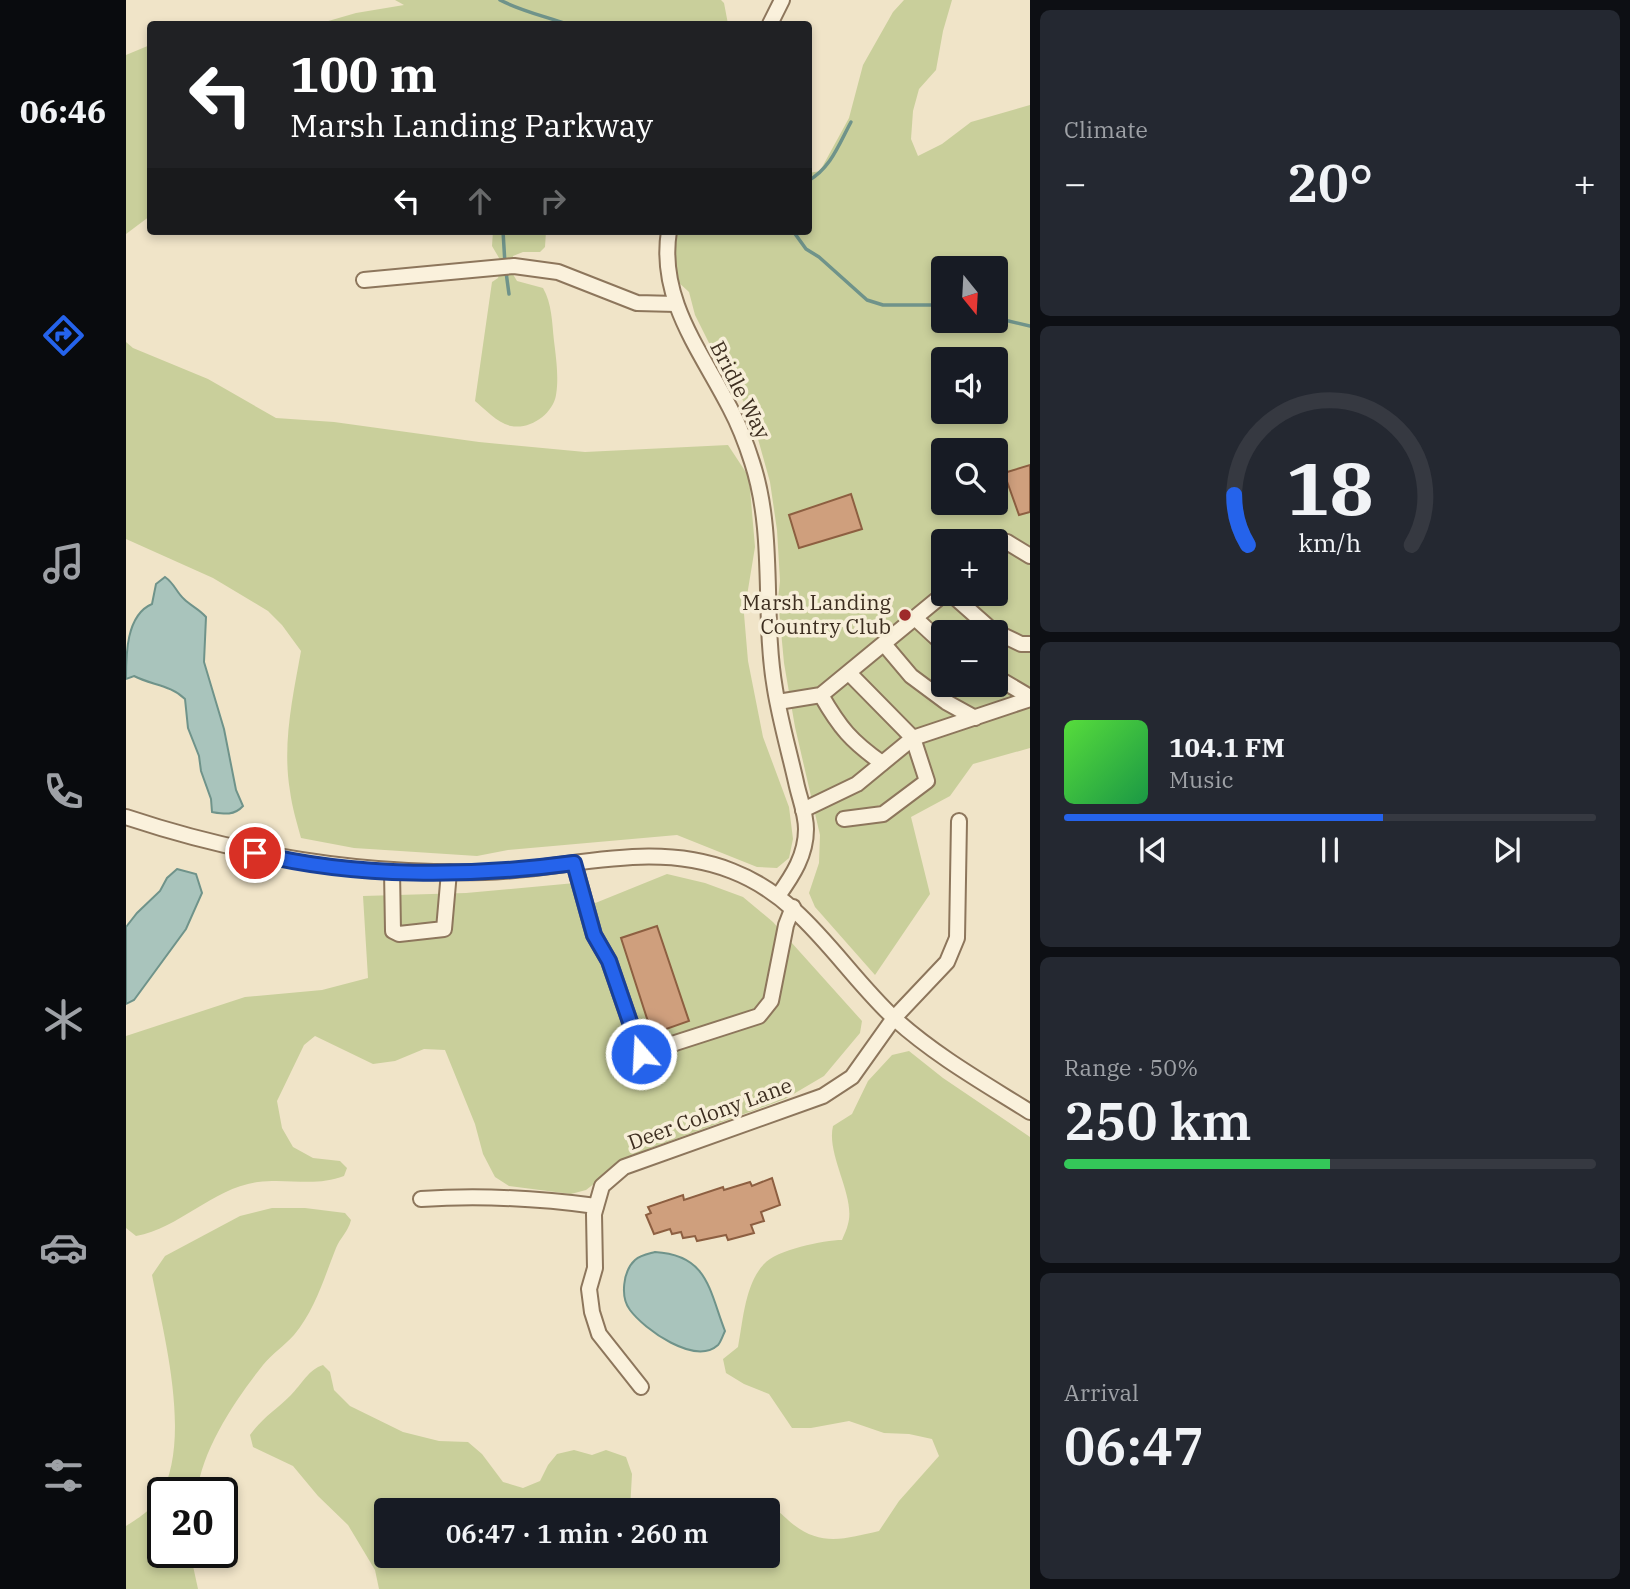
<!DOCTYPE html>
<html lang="en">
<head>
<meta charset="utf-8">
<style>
	:root { --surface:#171b24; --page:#242831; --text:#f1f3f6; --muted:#9ea1a6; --line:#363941; --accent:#2563eb }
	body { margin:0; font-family:"IBM Plex Serif",serif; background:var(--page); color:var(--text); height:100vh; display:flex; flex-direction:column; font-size:26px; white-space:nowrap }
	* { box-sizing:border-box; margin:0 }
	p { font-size:23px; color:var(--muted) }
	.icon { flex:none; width:38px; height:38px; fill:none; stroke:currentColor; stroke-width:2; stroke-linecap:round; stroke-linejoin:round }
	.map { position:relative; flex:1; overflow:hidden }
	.side { display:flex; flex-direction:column; gap:10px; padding:10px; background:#0d0f14; width:600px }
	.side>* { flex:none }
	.banner { position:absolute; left:21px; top:21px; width:665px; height:214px; border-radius:7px; box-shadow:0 4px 10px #0003; background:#202124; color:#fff; overflow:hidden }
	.needle { width:46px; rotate:162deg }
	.tools { position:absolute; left:805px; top:256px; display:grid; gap:14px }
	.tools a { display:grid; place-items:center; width:77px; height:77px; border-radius:7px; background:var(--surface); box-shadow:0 4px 10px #0003; font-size:35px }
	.speed { position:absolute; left:21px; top:1477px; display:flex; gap:14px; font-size:35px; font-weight:700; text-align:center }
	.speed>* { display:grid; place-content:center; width:91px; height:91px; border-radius:50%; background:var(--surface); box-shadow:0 4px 10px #0003; line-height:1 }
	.speed .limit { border:4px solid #111; border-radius:10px; background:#fff; color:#111 }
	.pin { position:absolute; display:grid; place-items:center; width:60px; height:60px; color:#fff; margin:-30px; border:4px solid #fff; border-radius:50%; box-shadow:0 2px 7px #0007 }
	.me { position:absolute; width:77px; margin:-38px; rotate:341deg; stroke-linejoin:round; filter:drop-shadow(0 0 5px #0008) }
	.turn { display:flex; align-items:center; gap:24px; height:147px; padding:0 28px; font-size:32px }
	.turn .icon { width:91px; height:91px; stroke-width:2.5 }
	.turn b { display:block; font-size:49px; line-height:60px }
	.lanes { display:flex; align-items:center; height:66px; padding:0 28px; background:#0003; justify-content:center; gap:35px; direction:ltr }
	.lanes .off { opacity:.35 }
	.big { font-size:52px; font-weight:600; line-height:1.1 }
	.side .card { flex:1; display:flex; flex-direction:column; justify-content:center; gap:10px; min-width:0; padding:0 24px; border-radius:10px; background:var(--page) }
	.side .dial { align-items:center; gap:0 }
	.dial svg { height:182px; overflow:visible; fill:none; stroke:var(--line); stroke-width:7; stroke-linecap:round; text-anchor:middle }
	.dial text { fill:var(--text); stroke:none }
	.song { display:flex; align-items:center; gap:21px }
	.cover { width:84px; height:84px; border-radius:10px; background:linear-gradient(135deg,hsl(110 70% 55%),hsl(140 70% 35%)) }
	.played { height:7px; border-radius:4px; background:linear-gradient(90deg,var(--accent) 60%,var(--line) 60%) }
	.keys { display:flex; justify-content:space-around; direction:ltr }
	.heat { display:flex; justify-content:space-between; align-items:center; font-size:38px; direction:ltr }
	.charge { height:10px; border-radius:5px; background:linear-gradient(90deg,#34c759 50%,var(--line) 0) }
	.trip { position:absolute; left:248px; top:1498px; width:406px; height:70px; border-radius:7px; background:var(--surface); box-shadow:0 4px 10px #0003; font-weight:600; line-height:70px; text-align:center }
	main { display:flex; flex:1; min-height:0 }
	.tab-bar { display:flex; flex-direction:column; width:126px; justify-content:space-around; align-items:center; background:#090b0e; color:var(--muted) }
	.tab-bar .icon { width:49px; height:49px }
	.tab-bar .current { color:var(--accent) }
	.tab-bar b { font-size:32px; color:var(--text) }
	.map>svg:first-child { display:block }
	.green { fill:#c9cf9b; fill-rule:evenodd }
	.water { fill:#a9c4bc; stroke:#6f938a; stroke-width:2 }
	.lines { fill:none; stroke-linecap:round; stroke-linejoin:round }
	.stream { stroke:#6f938a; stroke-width:3.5 }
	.building { fill:#cf9f7d; stroke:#8d5f41; stroke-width:2 }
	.minor-casing { stroke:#8d765c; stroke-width:18 }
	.minor { stroke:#faf1dc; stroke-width:14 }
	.route-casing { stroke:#184099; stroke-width:18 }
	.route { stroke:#2563eb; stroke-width:12 }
	.poi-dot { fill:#9e2a2b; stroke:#f7eed8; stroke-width:2.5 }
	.labels { text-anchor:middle; stroke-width:7; stroke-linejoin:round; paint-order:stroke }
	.street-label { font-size:21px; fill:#3d2e20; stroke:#f7eed8 }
	.poi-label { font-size:21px; fill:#3d2e20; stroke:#f7eed8; text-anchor:end }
</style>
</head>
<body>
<main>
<nav class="tab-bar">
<b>06:46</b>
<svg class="icon current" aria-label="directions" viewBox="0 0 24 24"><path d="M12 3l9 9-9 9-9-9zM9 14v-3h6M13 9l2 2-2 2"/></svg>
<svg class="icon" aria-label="music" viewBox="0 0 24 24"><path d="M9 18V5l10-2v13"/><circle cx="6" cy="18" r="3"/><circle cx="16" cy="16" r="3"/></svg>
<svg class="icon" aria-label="phone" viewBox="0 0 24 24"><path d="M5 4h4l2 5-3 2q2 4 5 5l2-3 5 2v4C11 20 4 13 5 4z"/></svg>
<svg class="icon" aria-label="climate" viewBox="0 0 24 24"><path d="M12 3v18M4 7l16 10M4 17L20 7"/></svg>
<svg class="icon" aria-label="car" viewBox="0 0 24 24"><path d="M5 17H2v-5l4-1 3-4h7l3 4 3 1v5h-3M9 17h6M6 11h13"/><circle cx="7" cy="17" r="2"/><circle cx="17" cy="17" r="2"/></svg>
<svg class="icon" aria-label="filters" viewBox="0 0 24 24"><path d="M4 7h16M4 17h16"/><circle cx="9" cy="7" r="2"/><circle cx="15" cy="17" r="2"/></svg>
</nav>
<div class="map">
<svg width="904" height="1589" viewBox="0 0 904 1589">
	<rect width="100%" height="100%" fill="#f0e4c8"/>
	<g class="green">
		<path d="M269 0H595L598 3 602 24H192L230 13 278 5Z"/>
		<path d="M778 0H826L817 31 810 70 793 89 787 111 785 139 792 156 816 144 845 122 904 105V748L847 764 824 796 785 817 804 894 749 975 689 907 683 893 693 863 694 835 669 727 658 663 652 599 654 581 651 530 644 482 625 414 585 347 569 315 563 292 551 281 547 245 549 231H682L683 173 694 171 723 118 737 65 767 12ZM817 268H870V320H817ZM817 359H870V411H817ZM817 450H870V502H817ZM817 541H870V593H817ZM817 632H870V684H817Z"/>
		<path d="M24 45V216L0 234V55Z"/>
		<path d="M367 231H420L419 247 414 252H397L387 256 385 271 391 281 417 288C426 304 426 322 428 341 430 357 433 378 430 395 427 414 404 430 385 426 371 423 359 409 349 401L366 282 372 278 376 263 366 246Z"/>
		<path d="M0 342 7 348 82 379 150 418 208 422 353 442 459 452 602 445 623 477 629 547 618 614 622 661 637 737 663 807 667 839 663 858 651 868 631 867 551 835 382 850 351 856 228 848 175 838C171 823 166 807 164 791 156 744 167 696 175 651L156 625 142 611 87 578 0 539Z"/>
		<path d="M541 874 579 883 617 897 647 922 736 1021 734 1033 698 1076 659 1099 522 1149 491 1166 460 1190 445 1194 383 1186 369 1177 357 1154 349 1124 319 1050 298 1049 269 1061 247 1064 189 1036 178 1045 151 1101 156 1128 167 1147 187 1158 214 1161 221 1168 218 1176C190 1187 162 1178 132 1182 87 1188 54 1228 10 1236L0 1228V1036L119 997 196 990 242 978 237 896 340 893 449 883 457 908Z"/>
		<path d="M783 1051 817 1078 904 1137V1589H253L249 1570 222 1525 192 1496 167 1466 127 1447 124 1435C138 1416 149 1411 165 1395 175 1385 183 1369 197 1365L204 1372 208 1390 224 1406 277 1432 313 1441 342 1442 356 1454 377 1482 397 1488 414 1481 422 1465 431 1454 448 1450 466 1455 480 1450 500 1457 506 1474 504 1510H261V1556H524L528 1562 555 1568 600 1556H642V1513L647 1508C656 1513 660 1519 668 1525 696 1547 722 1538 753 1531L773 1501 813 1456 806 1439 783 1434 758 1433 723 1421 685 1428H666L643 1394 618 1384 600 1373 597 1359 612 1347C617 1321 619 1284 638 1264 650 1250 698 1240 716 1240 718 1235 721 1229 722 1224 730 1197 700 1155 707 1126L726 1114 742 1081 766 1055Z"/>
		<path d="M146 1208H179L219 1213 225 1220C222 1232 214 1238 210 1248 198 1278 189 1310 168 1335 158 1346 146 1354 137 1365 110 1399 76 1449 71 1493H37V1552H64L72 1589H0V1526C10 1520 28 1508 33 1498 67 1442 38 1336 26 1275L39 1256 114 1216Z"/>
	</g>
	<g class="water">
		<path d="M39 577C49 584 50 592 58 599 65 606 73 609 80 617L78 662 98 729 110 790 117 806C108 816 98 814 86 812L85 799 75 771 73 756 62 728 59 699C45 685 25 685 8 676L0 679C0 655 0 615 26 604L30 584Z"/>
		<path d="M51 869 70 874 76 893 60 929 8 1000 0 1004V927L11 913 34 891 41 878Z"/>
		<path d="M529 1252C582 1255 583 1290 599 1331 597 1335 595 1342 592 1345 569 1366 518 1329 504 1310 494 1297 497 1271 509 1260 515 1255 522 1254 529 1252Z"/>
	</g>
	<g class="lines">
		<g class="stream">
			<path d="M374 0C395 11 418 16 441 24"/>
			<path d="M682 181C705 168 713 144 725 122"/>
			<path d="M377 231 379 264"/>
			<path d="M667 231 680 249 693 257 741 300 757 305H817"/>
			<path d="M380 272 383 294"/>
			<path d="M870 318 904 326"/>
		</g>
	</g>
	<g class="building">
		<path d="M904 465V512L893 515 878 473Z"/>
		<path d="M725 494 736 529 673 548 663 515Z"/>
		<path d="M531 926 563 1021 526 1034 495 938Z"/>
		<path d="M646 1178 654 1205 635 1212 638 1221 625 1225 628 1233 602 1240 600 1235 571 1241 569 1236 557 1238 555 1232 546 1234 544 1229 528 1234 520 1215 525 1213 522 1207 557 1195 558 1200 597 1187 598 1190 624 1182 626 1186Z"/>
	</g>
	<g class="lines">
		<defs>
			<g id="minor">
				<path d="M644 24 656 0"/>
				<path d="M543 231C532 299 575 351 604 408 613 425 620 443 626 462 650 535 636 614 649 689 654 720 663 751 670 782 673 797 680 813 680 829 680 855 667 875 652 896"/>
				<path d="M238 280 388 266 432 272 511 303 550 304"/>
				<path d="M870 552 881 542 904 556"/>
				<path d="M824 593 868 632"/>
				<path d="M789 618 817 644"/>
				<path d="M870 632 895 644H904"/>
				<path d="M758 644 785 676 820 702 849 718"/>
				<path d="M870 677 904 697"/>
				<path d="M695 695C714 728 725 741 756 763"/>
				<path d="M652 702 695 695 819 593"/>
				<path d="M677 810 731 784 787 738 904 699"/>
				<path d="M0 817C117 856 236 875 359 872 442 870 525 839 606 871 679 899 714 968 769 1019 810 1056 858 1083 904 1112"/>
				<path d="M718 819 757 814 801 781 787 738 723 673"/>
				<path d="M448 863 468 935 483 961 515 1054 633 1016 645 1001 660 925 667 907"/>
				<path d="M266 870 267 931 273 934 318 929 323 872"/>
				<path d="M295 1199C354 1195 411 1198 470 1206"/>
				<path d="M515 1387 473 1334 466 1312 463 1289 469 1268 468 1214 476 1186 498 1167 697 1096 726 1077 768 1018 821 962 831 938 833 821"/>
			</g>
		</defs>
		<use href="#minor" class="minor-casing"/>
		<use href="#minor" class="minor"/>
	</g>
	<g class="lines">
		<defs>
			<path id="route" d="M129 853C230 878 345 877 448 863L468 935 483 961 515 1054"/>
		</defs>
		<use href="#route" class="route-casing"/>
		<use href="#route" class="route"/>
	</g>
	<circle class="poi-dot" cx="779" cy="615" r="7"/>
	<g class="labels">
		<g class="street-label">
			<text transform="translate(614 390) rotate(63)" y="7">Bridle Way</text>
			<text transform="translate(584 1114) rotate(-20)" y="7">Deer Colony Lane</text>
		</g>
		<g class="poi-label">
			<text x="765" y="610">Marsh Landing<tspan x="765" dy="24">Country Club</tspan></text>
		</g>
	</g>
</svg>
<div class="tools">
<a><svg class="needle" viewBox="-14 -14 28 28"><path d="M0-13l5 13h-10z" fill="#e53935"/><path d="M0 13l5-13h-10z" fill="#9ea1a6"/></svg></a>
<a><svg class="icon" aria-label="sound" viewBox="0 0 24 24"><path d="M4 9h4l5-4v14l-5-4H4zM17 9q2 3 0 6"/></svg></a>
<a><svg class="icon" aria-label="search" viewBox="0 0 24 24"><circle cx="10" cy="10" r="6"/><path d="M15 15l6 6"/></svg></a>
<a>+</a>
<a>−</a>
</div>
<div class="speed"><div class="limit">20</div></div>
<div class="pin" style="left:129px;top:853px;background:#d93025"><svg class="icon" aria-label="arrive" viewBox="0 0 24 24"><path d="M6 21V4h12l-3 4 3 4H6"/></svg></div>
<svg class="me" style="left:515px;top:1054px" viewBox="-20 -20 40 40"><circle r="17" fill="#2563eb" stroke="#fff" stroke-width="3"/><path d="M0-11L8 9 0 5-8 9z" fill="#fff"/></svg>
<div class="trip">06:47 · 1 min · 260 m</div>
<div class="banner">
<div class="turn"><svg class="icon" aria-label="left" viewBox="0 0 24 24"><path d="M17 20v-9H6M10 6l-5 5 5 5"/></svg><div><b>100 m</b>Marsh Landing Parkway</div></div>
<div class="lanes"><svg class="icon" aria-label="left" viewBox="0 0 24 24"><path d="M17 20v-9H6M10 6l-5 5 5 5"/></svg><svg class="icon off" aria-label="ahead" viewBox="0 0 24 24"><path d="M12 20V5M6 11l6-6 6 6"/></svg><svg class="icon off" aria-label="right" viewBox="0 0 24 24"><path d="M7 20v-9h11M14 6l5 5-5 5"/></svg></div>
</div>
</div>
<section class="side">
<div class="card"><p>Climate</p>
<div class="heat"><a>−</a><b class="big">20°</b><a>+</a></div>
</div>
<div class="card dial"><svg viewBox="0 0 100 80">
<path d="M14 69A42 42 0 1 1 86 69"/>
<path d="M14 69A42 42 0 0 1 8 47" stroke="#2563eb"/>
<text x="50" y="56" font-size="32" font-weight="700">18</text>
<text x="50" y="72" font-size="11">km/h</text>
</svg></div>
<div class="card">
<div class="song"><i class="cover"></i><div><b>104.1 FM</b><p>Music</p></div></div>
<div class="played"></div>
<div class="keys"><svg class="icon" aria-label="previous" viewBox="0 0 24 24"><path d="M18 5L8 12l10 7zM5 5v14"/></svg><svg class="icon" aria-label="pause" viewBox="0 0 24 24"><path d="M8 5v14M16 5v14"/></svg><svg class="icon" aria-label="next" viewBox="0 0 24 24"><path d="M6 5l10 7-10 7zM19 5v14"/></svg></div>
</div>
<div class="card"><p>Range · 50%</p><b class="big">250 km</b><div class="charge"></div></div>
<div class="card"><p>Arrival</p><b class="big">06:47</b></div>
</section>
</main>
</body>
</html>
